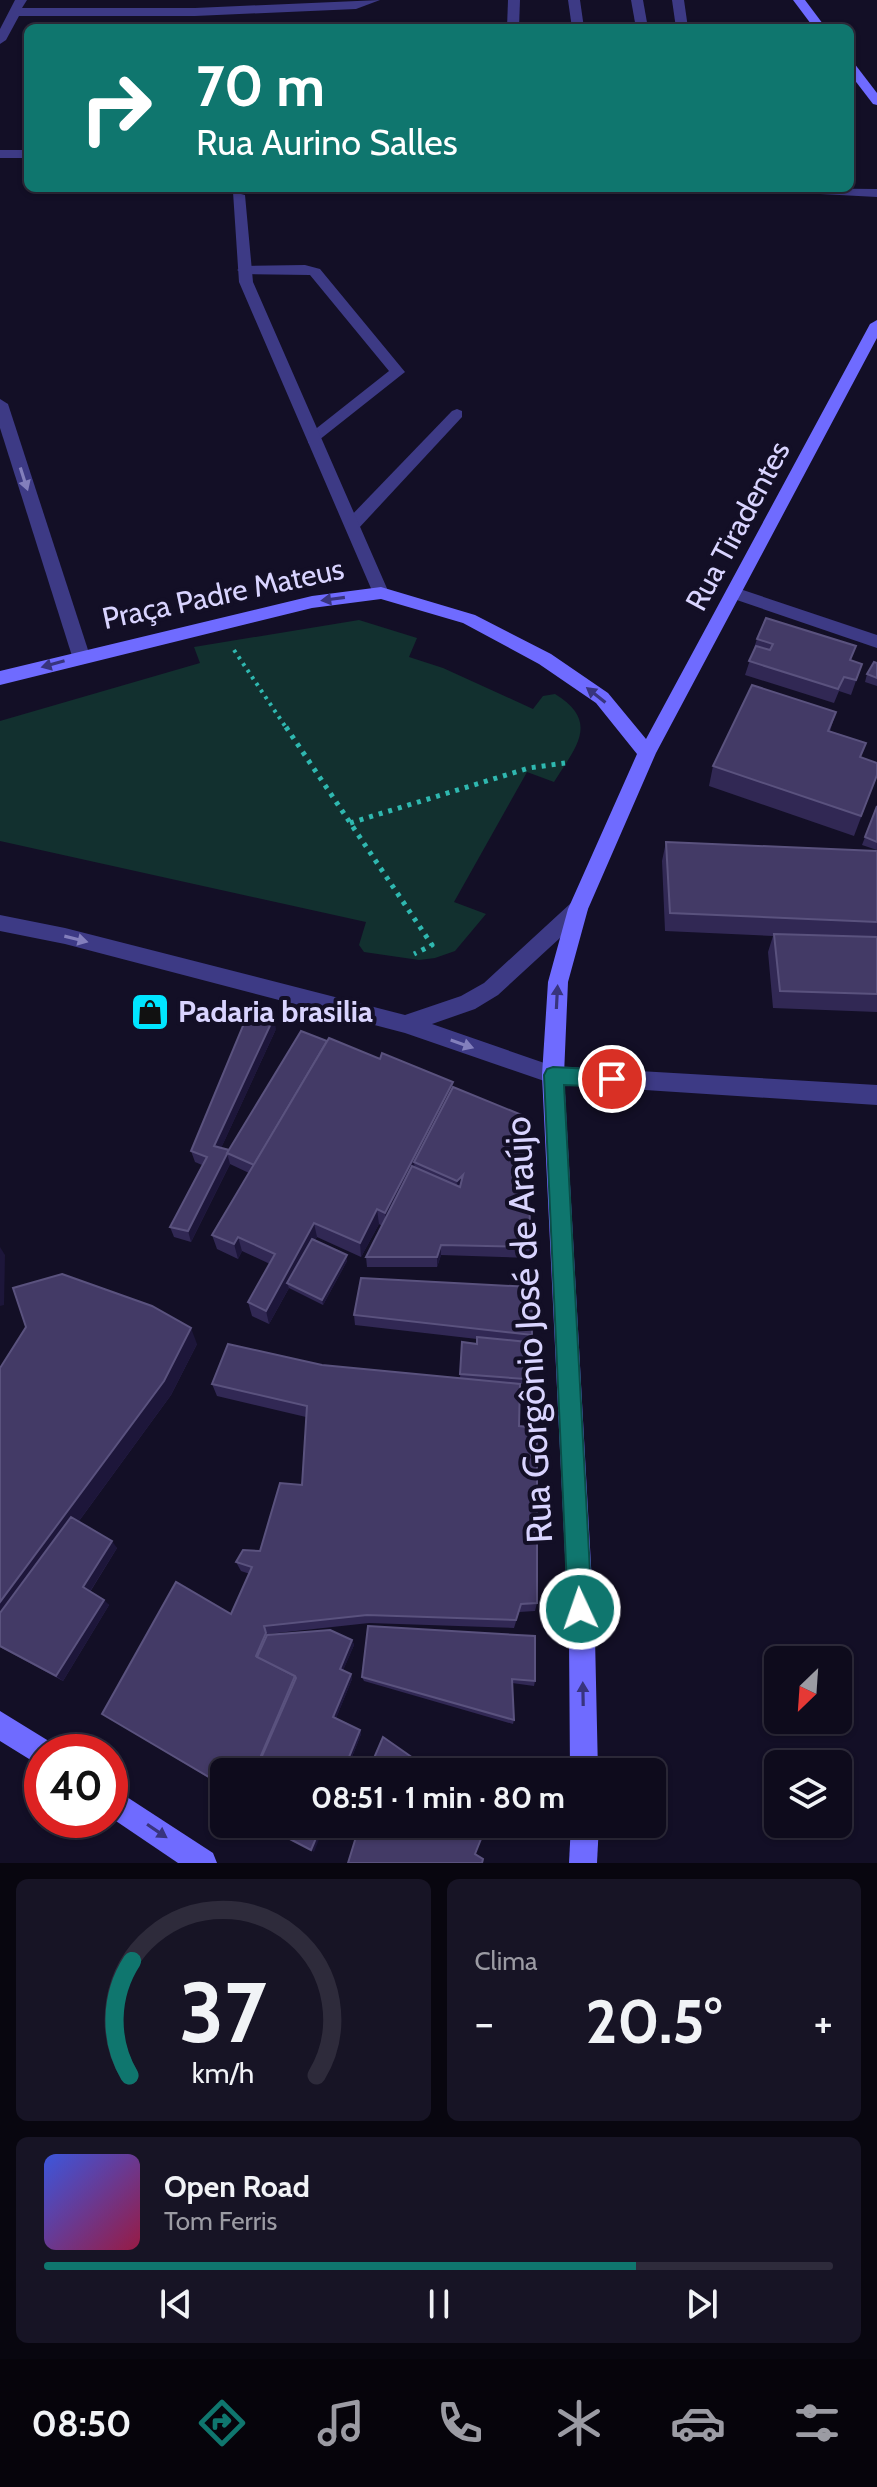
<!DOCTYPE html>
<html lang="pt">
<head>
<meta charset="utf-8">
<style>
	:root { --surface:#0e0b1c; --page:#171425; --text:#f1f3f6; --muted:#9b9ba3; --line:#2e2b3b; --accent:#0f766e }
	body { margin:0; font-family:Cabin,sans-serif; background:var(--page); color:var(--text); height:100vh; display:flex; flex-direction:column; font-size:30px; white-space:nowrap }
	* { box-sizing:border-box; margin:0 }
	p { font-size:26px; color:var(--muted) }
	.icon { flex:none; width:44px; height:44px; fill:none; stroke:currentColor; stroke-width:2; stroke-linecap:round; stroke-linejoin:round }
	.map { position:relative; height:1863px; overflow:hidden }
	.side { display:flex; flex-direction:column; gap:16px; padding:16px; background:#08060f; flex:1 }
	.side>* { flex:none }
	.hud { position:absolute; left:24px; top:24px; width:830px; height:168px; border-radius:12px; box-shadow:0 2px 6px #0004,0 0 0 2px var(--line); background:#0f766e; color:#fff; overflow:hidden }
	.needle { width:52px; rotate:205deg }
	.buttons { position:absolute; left:764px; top:1646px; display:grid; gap:16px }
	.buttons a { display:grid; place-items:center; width:88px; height:88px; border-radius:12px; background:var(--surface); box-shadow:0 2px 6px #0004,0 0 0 2px var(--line); font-size:40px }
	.speed { position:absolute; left:24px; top:1734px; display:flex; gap:16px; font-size:40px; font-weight:700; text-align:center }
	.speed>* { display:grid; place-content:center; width:104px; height:104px; border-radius:50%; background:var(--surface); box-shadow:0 2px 6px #0004,0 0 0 2px var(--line); line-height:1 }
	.speed .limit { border:12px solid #d22; background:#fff; color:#111 }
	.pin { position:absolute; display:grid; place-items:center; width:68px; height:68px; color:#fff; margin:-34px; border:4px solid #fff; border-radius:50%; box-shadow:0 2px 8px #0007 }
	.me { position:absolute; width:88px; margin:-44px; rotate:357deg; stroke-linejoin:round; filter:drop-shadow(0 0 6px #0008) }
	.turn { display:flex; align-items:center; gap:28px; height:168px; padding:0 40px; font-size:36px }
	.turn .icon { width:104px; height:104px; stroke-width:2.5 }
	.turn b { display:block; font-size:56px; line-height:68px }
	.big { font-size:60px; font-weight:800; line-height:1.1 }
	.side .tile { flex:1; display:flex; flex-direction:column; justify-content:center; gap:12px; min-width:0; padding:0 28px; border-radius:12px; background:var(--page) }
	.side .dial { align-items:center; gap:0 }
	.dial svg { height:208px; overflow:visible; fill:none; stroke:var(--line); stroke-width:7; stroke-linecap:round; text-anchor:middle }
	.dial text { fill:var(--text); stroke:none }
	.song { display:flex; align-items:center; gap:24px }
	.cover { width:96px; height:96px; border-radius:12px; background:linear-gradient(135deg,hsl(230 70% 55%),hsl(340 70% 35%)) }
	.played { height:8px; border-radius:4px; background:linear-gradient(90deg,var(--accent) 75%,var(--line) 75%) }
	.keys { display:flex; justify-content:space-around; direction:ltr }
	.heat { display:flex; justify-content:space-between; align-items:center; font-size:44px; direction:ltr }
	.side .tiles { flex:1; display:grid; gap:16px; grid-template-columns:1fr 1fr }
	.tile:last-child { grid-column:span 2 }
	.trip { position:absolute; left:210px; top:1758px; width:456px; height:80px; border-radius:12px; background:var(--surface); box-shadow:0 2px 6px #0004,0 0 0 2px var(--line); font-weight:800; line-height:80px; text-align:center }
	.tabs { display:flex; height:128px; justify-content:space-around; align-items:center; background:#06040b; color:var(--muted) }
	.tabs .icon { width:56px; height:56px }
	.tabs .current { color:var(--accent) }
	.tabs b { font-size:36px; color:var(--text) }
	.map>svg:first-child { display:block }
	.green { fill:#12302f }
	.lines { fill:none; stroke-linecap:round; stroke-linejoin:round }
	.path-far1 { stroke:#2fb8b0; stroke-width:4; stroke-dasharray:3 5; stroke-linecap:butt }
	.path { stroke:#2fb8b0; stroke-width:5; stroke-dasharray:4 6; stroke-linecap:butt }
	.lane { fill:#3d3a85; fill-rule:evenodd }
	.street { fill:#3d3a85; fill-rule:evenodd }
	.secondary { fill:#6f6bff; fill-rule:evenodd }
	.wall { fill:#312854 }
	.shaded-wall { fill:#1d163a }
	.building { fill:#433a66; stroke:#5a527e; stroke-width:2 }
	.oneway { fill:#837fbc }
	.oneway2 { fill:#38347d }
	.route { fill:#0f766e; stroke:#0a4d48; stroke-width:2 }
	.labels { text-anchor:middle; stroke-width:8; stroke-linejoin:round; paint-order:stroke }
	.street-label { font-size:30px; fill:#d9d4ff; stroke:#130f26 }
	.poi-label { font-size:30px; font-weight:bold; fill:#d9d4ff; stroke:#130f26; text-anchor:start }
	.near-street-label { font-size:36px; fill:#d9d4ff; stroke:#130f26 }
</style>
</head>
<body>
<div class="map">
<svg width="877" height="1863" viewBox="0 0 877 1863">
	<rect width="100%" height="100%" fill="#130f26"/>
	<path class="green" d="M359 620 417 638 409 657 443 668 533 709 543 696 555 694C601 722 575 748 554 782L527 772 454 902 486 914 455 951 435 958 419 960 364 952 359 945 366 922 0 841V721L200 663 194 647Z"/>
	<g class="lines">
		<path class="path-far1" d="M234 650 287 729"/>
		<g class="path">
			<path d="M286 727 432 945 414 954"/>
			<path d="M350 823 529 768 565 763"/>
		</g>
		<g class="lane">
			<path d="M508 0H520L519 28H507Z"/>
			<path d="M568 0H580L584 28H572Z"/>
			<path d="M631 0H643L648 28H636Z"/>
			<path d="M672 0H684L688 28H676Z"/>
			<path d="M305 265 320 269 405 372 314 444 308 443V435L389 371 310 275 244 274 237 270 244 266Z"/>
			<path d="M457 409 462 411V417L358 529H346V521L452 411Z"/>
		</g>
		<g class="street">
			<path d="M15 0H27L22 8H195L380 0 356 9 195 16H19L6 40 0 44V29Z"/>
			<rect x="0" y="150" width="28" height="8"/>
			<path d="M776 188 877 189V197L783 192Z"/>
			<path d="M233 192 245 195 253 282 389 593 387 597 381 599 373 593 239 282Z"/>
			<path d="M0 399 8 404 90 656 87 661H75L72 656 0 428Z"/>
			<path d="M734 587 877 635V648L728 597 726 593Z"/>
			<path d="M578 901 585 903 588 909 585 915 498 995 475 1009 432 1024 553 1066 877 1085V1105L553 1084 405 1033 65 944 0 931V915L65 928 405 1015 461 996 484 983 571 903Z"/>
		</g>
		<g class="secondary">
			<path d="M793 0H805L826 28H814Z"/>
			<path d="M850 62 854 63 877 93V105L873 104 850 74Z"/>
			<path d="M877 320V338L656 753 588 909 568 982 564 1075 595 1638 598 1772H570L569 1638 542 1075 548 982 568 909 637 754 596 703 539 664 463 623 381 599 312 608 0 685V671L312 596 381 587 475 615 551 654 608 693 646 739 870 324Z"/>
			<path d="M0 1711 52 1743 55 1752H42V1767L0 1741Z"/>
			<path d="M110 1786 213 1853 217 1863H178L110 1817Z"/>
			<path d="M571 1824H599L597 1863H569Z"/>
		</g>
	</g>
	<g class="wall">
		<path d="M757 639 862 664 851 695 839 691 834 703 745 675Z"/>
		<path d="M877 663V686L865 682 867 674Z"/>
		<path d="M836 712 830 731 866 743 860 758 877 775 854 836 709 786 713 766Z"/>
		<path d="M877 806V850L862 845Z"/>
		<path d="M666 842 877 851V1012L773 1008 768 952 773 936 665 931 662 861Z"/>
		<path d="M276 1029 221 1148 229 1150 327 1041 453 1082V1087L530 1247 529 1258 441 1255 437 1267H367L366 1257 382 1226 379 1224 361 1257 317 1237 315 1240 347 1255V1261L323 1305 289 1288 269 1324 252 1316 248 1302 270 1264 242 1251 238 1259 217 1249 212 1235 249 1173 230 1164 191 1242 174 1237 170 1227 202 1165 195 1162 191 1151Z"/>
		<path d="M354 1315 532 1335 530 1345 526 1344 524 1384 498 1382 519 1426 537 1603 535 1611 519 1612 514 1628 369 1623 268 1634V1635L352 1640 354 1645 343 1670 351 1674 352 1679 336 1718 360 1730 361 1734 346 1772H224V1787L102 1714 231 1614 250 1574 241 1571 236 1562 260 1551 302 1485 306 1417 217 1396 212 1384 322 1365 460 1378 462 1342 477 1344V1339L355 1325Z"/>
		<path d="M197 1344 171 1395 79 1521 117 1548 90 1592 109 1605 63 1681 0 1647V1368Z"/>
		<path d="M535 1636V1681L534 1686 512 1683 514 1720 513 1724 364 1681 362 1677Z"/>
	</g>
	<g class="shaded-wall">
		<path d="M274 1017 276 1029 217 1157 214 1146Z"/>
		<path d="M453 1082V1099L414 1162 415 1173 386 1228 385 1213Z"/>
		<path d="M227 1153 230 1164 191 1242 188 1231Z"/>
		<path d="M463 1175V1186L456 1192 457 1181Z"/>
		<path d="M377 1209 379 1224 361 1257 360 1243Z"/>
		<path d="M314 1223 317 1237 291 1285 287 1283 289 1288 269 1324 266 1311Z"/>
		<path d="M238 1237 242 1251 238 1259 234 1244Z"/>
		<path d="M441 1245V1255L437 1267V1257Z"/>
		<path d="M0 1247 5 1255 4 1305 0 1306Z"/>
		<path d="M347 1255V1261L323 1305 322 1300Z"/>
		<path d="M191 1328 197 1344 171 1395 0 1629V1602Z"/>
		<path d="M112 1541 117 1548 89 1593 83 1587Z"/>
		<path d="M104 1600 109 1605 63 1681 56 1676Z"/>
		<path d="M264 1626 270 1640 261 1660 256 1656Z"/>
		<path d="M352 1640 354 1645 342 1673 340 1669Z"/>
		<path d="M351 1674 352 1679 335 1721 333 1717Z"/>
		<path d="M295 1676 299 1683 260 1772H254Z"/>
		<path d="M360 1730 361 1734 346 1772H343Z"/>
		<path d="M322 1824H325L314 1852 311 1850Z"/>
	</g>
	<g class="building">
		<path d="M766 618 856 646 850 660 862 664 856 680 844 677 838 689 749 661 756 646 770 650 773 644 757 639Z"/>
		<path d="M874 662 877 663V678L867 674Z"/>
		<path d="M752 685 836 712 828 731 866 743 860 757 877 763V775L861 816 713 766Z"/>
		<path d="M877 806V842L865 837Z"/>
		<path d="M666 842 877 851V922L670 913Z"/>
		<path d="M774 934 877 937V994L780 991Z"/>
		<path d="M250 1009 274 1017 214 1146 229 1150 188 1231 170 1227 207 1157 191 1151Z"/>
		<path d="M301 1031 327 1041 254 1165 227 1153Z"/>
		<path d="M329 1038 380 1059 382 1053 453 1082 385 1213 377 1209 360 1243 314 1223 266 1311 248 1302 275 1254 238 1237 234 1244 212 1235Z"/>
		<path d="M453 1087 529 1118 530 1247 441 1245 437 1257H366L412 1166 460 1187 463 1175 457 1181 414 1162Z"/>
		<path d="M312 1239 347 1255 322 1300 287 1283Z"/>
		<path d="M62 1274 152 1306 191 1328 164 1381 0 1602V1368L26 1327 13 1288Z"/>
		<path d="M361 1278 531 1287 532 1335 354 1315Z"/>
		<path d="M477 1337 527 1342 525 1379 460 1374 462 1342 477 1344Z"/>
		<path d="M228 1344 322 1365 520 1384 519 1426 537 1428V1603L521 1604 516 1620 367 1615 264 1626 266 1633 256 1656 295 1676 254 1772H224V1786L102 1714 176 1582 231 1614 252 1567 236 1562 243 1550 260 1551 280 1483 302 1485 307 1406 212 1384Z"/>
		<path d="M71 1517 112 1541 83 1587 104 1600 56 1676 0 1646V1613Z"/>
		<path d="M368 1626 535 1636V1681L512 1679 514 1720 362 1677Z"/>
		<path d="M330 1630 352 1640 340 1669 351 1674 333 1717 360 1730 343 1772H255L296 1678 295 1676 257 1657 267 1635Z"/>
		<path d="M383 1737 433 1772H368Z"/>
		<path d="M261 1824H322L311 1850Z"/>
		<path d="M360 1824H487L475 1854 483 1859 482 1863H348Z"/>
	</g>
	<defs><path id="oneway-solid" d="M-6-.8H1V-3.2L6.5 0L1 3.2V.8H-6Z" transform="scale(2)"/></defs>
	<g class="oneway">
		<use href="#oneway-solid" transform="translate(24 479) rotate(72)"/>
		<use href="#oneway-solid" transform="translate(76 939) rotate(14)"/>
		<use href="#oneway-solid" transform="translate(462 1044) rotate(19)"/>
	</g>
	<g class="oneway2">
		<use href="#oneway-solid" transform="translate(333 599) rotate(172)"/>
		<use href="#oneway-solid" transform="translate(53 664) rotate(164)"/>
		<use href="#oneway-solid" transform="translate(596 695) rotate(-142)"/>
		<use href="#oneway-solid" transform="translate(557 997) rotate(-87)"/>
		<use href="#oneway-solid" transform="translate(583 1694) rotate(-91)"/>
		<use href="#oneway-solid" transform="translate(157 1831) rotate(34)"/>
	</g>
	<path class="route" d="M553 1067 612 1070 619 1073 622 1079 619 1085 612 1087 564 1085 592 1609 588 1617 580 1620 572 1617 568 1609 544 1075 547 1069Z"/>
	<defs>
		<symbol id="shop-square" viewBox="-11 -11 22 22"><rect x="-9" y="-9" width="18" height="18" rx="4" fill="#00e5ff" stroke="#130f26"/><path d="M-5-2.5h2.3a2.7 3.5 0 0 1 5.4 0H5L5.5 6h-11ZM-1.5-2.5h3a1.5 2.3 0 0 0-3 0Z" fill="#111"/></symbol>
	</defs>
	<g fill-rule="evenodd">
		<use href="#shop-square" x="128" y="990" width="44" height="44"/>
	</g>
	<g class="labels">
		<g class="street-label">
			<text transform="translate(738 526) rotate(-62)" y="10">Rua Tiradentes</text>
			<text transform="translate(223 594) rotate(-12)" y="10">Praça Padre Mateus</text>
		</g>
		<g class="poi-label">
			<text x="178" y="1022">Padaria brasilia</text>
		</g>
		<g class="near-street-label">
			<text transform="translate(528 1330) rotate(-93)" y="13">Rua Gorgônio José de Araújo</text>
		</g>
	</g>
</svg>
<div class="buttons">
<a><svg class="needle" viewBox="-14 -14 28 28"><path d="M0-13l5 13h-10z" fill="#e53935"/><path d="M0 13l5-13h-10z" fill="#9b9ba3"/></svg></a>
<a><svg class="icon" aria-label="layers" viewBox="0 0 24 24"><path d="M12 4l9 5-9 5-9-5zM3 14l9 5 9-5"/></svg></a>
</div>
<div class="speed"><div class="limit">40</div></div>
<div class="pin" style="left:612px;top:1079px;background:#d93025"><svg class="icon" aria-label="arrive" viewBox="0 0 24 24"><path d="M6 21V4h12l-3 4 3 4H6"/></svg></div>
<svg class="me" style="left:580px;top:1609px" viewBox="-20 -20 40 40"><circle r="17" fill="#0f766e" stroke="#fff" stroke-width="3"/><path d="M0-11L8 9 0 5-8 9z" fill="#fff"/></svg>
<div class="trip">08:51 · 1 min · 80 m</div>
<div class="hud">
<div class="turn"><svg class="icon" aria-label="right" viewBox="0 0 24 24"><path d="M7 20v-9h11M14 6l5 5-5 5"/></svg><div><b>70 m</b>Rua Aurino Salles</div></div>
</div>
</div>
<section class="side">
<div class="tiles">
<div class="tile dial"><svg viewBox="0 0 100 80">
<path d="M14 69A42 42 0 1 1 86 69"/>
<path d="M14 69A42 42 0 0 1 15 25" stroke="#0f766e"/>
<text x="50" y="56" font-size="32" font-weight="700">37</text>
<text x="50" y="72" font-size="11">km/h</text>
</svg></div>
<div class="tile"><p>Clima</p>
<div class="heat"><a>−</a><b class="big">20.5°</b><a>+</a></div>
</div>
<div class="tile">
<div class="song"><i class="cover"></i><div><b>Open Road</b><p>Tom Ferris</p></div></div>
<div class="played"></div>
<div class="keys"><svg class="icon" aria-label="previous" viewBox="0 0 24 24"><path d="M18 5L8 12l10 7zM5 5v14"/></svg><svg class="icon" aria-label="pause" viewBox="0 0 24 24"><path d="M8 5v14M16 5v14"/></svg><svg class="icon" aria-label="next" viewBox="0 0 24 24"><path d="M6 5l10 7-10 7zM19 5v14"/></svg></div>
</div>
</div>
</section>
<nav class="tabs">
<b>08:50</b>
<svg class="icon current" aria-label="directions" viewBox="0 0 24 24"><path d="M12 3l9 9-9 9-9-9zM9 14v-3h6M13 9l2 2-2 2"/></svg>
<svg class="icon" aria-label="music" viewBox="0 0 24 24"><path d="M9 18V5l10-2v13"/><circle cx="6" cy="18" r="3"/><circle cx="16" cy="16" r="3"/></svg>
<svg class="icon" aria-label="phone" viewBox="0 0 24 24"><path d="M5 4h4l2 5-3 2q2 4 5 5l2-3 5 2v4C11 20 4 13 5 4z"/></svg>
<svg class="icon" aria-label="climate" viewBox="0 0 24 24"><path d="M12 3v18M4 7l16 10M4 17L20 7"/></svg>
<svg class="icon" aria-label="car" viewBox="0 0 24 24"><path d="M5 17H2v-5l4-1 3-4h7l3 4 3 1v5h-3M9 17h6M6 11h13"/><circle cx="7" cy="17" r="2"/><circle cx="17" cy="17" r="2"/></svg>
<svg class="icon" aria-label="filters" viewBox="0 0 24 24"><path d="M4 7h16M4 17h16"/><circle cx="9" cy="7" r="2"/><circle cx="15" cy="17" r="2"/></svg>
</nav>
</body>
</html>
